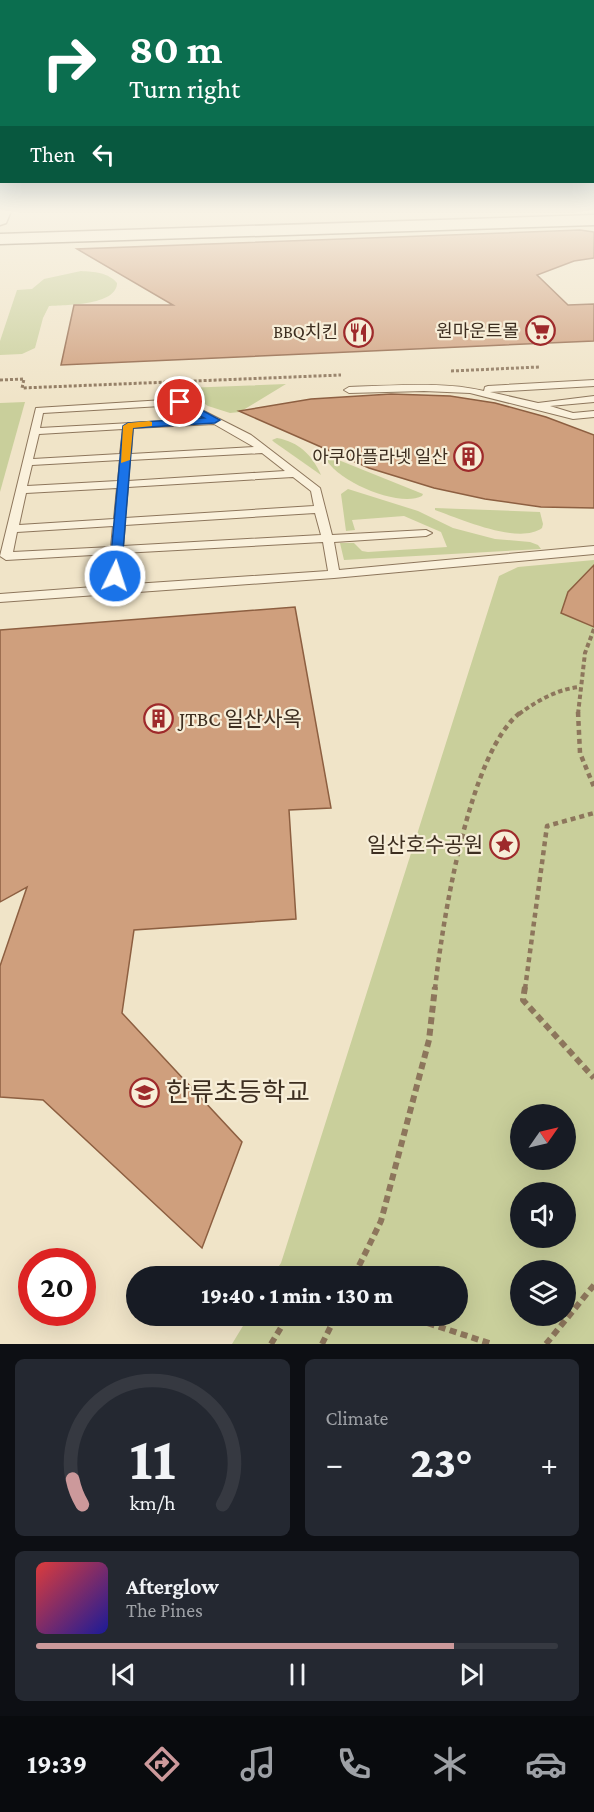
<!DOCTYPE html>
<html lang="en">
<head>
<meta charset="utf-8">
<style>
	:root { --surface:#171b24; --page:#242831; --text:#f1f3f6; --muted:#9ea1a6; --line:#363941; --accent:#cc999b }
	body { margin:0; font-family:"Crimson Pro","Noto Sans KR",serif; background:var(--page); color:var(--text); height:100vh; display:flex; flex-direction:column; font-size:22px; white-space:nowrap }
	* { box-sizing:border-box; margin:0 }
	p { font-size:20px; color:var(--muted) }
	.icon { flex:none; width:33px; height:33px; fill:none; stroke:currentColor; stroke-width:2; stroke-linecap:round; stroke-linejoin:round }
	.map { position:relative; height:1344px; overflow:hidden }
	.sheet { display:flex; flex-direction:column; gap:15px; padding:15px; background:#0d0f14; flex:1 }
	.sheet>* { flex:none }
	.banner { position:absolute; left:0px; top:0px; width:594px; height:183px; box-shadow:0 6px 24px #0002; background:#0b6e4f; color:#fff; overflow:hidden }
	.needle { width:39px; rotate:56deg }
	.controls { position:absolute; left:510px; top:1104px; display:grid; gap:12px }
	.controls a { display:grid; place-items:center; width:66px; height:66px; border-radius:50%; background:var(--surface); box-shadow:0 6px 24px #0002; font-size:30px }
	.speed { position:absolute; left:18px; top:1248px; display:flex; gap:12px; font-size:30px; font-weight:700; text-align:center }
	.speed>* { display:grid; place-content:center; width:78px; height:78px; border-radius:50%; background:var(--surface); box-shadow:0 6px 24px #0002; line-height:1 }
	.speed .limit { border:9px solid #d22; background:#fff; color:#111 }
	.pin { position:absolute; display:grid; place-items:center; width:51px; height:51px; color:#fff; margin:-26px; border:3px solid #fff; border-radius:50%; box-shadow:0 2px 6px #0007 }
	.me { position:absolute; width:66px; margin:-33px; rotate:4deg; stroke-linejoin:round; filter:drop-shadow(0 0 4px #0008) }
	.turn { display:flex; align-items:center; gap:21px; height:126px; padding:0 30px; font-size:27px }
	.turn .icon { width:78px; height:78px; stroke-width:2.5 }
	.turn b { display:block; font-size:42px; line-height:51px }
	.then { display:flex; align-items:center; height:57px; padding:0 30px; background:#0003; gap:12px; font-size:22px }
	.big { font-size:45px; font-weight:800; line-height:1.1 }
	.sheet .tile { flex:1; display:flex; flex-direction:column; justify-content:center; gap:9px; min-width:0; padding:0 21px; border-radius:9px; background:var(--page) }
	.sheet .dial { align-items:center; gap:0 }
	.dial svg { height:156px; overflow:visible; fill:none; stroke:var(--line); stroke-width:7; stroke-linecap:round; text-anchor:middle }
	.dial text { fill:var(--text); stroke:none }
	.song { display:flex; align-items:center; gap:18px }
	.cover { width:72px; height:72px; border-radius:9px; background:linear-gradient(135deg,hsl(0 70% 55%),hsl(240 70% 35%)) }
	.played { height:6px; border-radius:3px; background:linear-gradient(90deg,var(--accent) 80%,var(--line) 80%) }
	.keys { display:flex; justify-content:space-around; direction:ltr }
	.heat { display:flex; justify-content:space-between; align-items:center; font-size:33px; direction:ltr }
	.sheet .tiles { flex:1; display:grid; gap:15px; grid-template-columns:1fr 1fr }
	.tile:last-child { grid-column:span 2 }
	.trip { position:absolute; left:126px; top:1266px; width:342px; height:60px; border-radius:30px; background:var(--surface); box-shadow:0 6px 24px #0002; font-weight:800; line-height:60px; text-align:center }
	.tab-bar { display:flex; height:96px; justify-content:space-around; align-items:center; background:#090b0e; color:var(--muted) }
	.tab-bar .icon { width:42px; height:42px }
	.tab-bar .current { color:var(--accent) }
	.tab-bar b { font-size:27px; color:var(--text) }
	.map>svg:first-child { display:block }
	.green { fill:#c9cf9b; fill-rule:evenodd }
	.building { fill:#cf9f7d; stroke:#8d5f41; stroke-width:1.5 }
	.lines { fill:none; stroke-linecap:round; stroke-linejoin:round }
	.lane-casing { stroke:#8d765c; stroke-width:2 }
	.secondary-casing { stroke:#6f573f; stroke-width:3 }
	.path-far3 { stroke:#8d765c; stroke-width:3; stroke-dasharray:3 2; stroke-linecap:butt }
	.path-far2 { stroke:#8d765c; stroke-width:4; stroke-dasharray:4.5 3; stroke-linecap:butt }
	.path-far1 { stroke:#8d765c; stroke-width:4.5; stroke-dasharray:5 4; stroke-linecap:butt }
	.path { stroke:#8d765c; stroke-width:6; stroke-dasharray:7 4.5; stroke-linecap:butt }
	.lane { fill:#faf1dc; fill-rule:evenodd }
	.secondary { fill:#faf1dc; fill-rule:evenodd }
	.route { fill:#1a73e8; stroke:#114b97; stroke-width:1.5 }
	.slow { fill:#f59e0b }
	.labels { text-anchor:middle; stroke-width:4.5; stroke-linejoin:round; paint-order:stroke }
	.far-poi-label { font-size:18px; fill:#3d2e20; stroke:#f7eed8; text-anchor:end }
	.poi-label { font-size:21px; fill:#3d2e20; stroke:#f7eed8; text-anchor:start }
	.near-poi-label { font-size:26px; fill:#3d2e20; stroke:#f7eed8; text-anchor:start }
</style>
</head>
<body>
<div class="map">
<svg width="594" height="1344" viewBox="0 0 594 1344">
	<rect width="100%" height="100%" fill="#f0e4c8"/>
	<g class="green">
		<path d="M81 271C94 272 108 272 117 283 117 306 63 305 49 306L43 318 35 348 22 354 0 355V341L17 290 32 289 44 279Z"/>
		<path d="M286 384 240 412 230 413 208 406 186 391 159 389Z"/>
		<path d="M25 402 0 492V403Z"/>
		<path d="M277 438C299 442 312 455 321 475L274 442 272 440Z"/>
		<path d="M325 457H331L423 494 422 496C399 508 335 481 325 457Z"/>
		<path d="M348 489 418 511 453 528 495 539 530 542 538 545 541 549 344 560 340 543H354L362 551 368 552 447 547 441 532 404 516 352 520 355 530 346 531 341 494Z"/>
		<path d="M435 508 540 512 543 524 542 528C519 545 460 519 435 510Z"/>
		<path d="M594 560V1344H232L249 1316H458V1276H272L281 1263 499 576 518 567ZM520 1114H566V1160H520ZM520 1192H566V1238H520ZM520 1270H566V1316H520Z"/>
	</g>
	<g class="building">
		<path d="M580 230 594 232V258L574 261 537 275 568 305 594 304V341L61 365 74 305H173L77 249Z"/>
		<path d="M391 394 450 396 495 403 546 417 594 435V508L541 507 485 499 434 488 369 468 239 411 311 399Z"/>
		<path d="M594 565V627L561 613 568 592Z"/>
		<path d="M295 607 331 808 289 810 296 919 134 930 122 1013 242 1142 202 1248 43 1100 0 1097V966L27 887 0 902V630Z"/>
	</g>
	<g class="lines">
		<defs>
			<g id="lane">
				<path d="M594 380V386L490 392 538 403 594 396V402L550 406 573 413 594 411V417L573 419 470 393 424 391 349 393 344 390 349 387C393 386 441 381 484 391L485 387 488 386Z"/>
				<path d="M180 399 251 435 320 488 332 535 426 530 432 533 426 536 334 542 339 570 594 546V554L334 578 0 602V594L107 586 110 554 6 560 0 556 36 408ZM178 405 204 419 40 428 43 413ZM214 424 254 447 131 454 133 428ZM123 429 120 454 33 459 39 434ZM262 453 285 471 128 481 130 460ZM120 460 118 481 27 486 32 465ZM293 477 311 491 314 506 125 518 128 487ZM117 488 114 519 19 525 26 493ZM315 513 321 535 123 546 125 525ZM113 526 111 547 13 552 17 532ZM323 542 328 571 119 585 122 553Z"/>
			</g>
			<g id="secondary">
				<path d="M0 211H11L6 223 0 225Z"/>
				<path d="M594 215V225L0 244V234Z"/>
			</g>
		</defs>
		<use href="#lane" class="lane-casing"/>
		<use href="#secondary" class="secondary-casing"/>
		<g class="path-far3">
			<path d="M451 371 539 367"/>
			<path d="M0 380 24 379 22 388 341 375"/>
		</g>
		<g class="path-far2">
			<path d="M519 714C537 701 557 689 580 687"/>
			<path d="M578 714 585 653 594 629"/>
		</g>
		<g class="path-far1">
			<path d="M578 712 580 753 594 787"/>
			<path d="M435 989C442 925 469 750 521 712"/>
			<path d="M525 989 547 826 594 813"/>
		</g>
		<g class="path">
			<path d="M525 987 523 1000 594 1078"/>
			<path d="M354 1276 381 1221 429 1040 435 987"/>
			<path d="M406 1316 492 1344"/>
			<path d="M271 1344 288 1316"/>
			<path d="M322 1344 336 1316"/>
			<path d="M546 1344 594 1285"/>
		</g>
		<use href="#lane" class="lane"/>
		<use href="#secondary" class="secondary"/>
	</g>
	<linearGradient id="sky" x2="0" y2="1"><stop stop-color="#8fbad6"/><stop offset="0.53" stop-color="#f8f3e6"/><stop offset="1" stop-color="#f8f3e6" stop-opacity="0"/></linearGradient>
	<rect width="594" height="399" fill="url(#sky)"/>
	<path class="route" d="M176 400H183L220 420 215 423 133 428 121 576 119 579H111L109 576 123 426 128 423 204 418 176 404Z"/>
	<path class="slow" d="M149 421 152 422V426L133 428 130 460 121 463 123 426 128 423Z"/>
	<defs>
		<symbol id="supermarket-ring" viewBox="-11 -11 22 22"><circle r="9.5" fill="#f7eed8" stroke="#9e2a2b" stroke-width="1.5"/><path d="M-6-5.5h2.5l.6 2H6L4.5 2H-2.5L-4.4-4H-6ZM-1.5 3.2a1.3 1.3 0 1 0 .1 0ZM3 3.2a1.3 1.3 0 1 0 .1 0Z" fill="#9e2a2b"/></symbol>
		<symbol id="restaurant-ring" viewBox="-11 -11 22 22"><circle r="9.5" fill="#f7eed8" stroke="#9e2a2b" stroke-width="1.5"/><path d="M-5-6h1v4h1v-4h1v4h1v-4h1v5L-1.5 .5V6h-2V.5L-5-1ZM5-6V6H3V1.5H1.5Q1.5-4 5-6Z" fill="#9e2a2b"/></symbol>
		<symbol id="building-ring" viewBox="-11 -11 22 22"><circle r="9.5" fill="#f7eed8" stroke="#9e2a2b" stroke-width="1.5"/><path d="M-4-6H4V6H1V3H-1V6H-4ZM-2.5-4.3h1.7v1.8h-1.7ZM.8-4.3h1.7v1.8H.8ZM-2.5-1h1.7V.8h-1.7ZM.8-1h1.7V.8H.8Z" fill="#9e2a2b"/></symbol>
		<symbol id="sight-ring" viewBox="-11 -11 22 22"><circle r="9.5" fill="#f7eed8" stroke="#9e2a2b" stroke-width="1.5"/><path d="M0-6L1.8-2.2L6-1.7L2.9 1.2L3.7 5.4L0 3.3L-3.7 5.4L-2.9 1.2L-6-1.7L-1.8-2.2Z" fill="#9e2a2b"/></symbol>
		<symbol id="school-ring" viewBox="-11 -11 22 22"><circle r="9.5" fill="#f7eed8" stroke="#9e2a2b" stroke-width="1.5"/><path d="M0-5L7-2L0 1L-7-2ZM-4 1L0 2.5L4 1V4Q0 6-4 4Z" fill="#9e2a2b"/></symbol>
	</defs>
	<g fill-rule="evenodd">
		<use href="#supermarket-ring" x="524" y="314" width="33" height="33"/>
		<use href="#restaurant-ring" x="342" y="316" width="33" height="33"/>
		<use href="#building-ring" x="452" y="440" width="33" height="33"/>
		<use href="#building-ring" x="142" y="702" width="33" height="33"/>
		<use href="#sight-ring" x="488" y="828" width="33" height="33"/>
		<use href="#school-ring" x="128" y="1076" width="33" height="33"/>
	</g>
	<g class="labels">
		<g class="far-poi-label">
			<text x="519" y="337">원마운트몰</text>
			<text x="338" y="338">BBQ치킨</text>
			<text x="448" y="463">아쿠아플라넷 일산</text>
		</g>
		<g class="poi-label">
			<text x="179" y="726">JTBC 일산사옥</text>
			<text x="483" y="852" text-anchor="end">일산호수공원</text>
		</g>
		<g class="near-poi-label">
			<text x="166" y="1101">한류초등학교</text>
		</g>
	</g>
</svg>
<div class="controls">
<a><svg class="needle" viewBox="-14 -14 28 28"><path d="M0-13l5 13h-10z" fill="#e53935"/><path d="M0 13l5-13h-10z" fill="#9ea1a6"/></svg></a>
<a><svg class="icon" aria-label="sound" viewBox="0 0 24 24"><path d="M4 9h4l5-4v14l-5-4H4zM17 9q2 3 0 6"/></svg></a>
<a><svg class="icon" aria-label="layers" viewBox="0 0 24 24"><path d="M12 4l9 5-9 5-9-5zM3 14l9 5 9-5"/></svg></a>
</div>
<div class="speed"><div class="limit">20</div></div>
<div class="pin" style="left:180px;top:402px;background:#d93025"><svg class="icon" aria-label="arrive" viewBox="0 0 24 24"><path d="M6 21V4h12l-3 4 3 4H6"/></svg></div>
<svg class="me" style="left:115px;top:576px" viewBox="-20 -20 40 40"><circle r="17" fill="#1a73e8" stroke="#fff" stroke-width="3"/><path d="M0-11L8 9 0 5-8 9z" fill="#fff"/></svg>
<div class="trip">19:40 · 1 min · 130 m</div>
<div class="banner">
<div class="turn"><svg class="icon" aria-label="right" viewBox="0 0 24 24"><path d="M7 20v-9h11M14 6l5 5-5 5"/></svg><div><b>80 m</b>Turn right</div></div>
<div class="then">Then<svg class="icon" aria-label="left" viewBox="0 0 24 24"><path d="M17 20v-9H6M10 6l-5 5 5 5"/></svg></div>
</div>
</div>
<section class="sheet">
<div class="tiles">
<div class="tile dial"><svg viewBox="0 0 100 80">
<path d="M14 69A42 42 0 1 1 86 69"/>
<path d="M14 69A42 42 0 0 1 9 56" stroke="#cc999b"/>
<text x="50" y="56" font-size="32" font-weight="700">11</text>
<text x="50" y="72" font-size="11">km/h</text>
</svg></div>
<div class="tile"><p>Climate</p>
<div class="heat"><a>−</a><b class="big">23°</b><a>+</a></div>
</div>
<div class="tile">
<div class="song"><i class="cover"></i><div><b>Afterglow</b><p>The Pines</p></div></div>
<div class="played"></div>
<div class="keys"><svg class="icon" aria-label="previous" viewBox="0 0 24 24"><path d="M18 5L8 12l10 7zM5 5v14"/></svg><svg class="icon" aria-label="pause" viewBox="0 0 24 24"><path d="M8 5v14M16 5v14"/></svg><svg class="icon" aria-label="next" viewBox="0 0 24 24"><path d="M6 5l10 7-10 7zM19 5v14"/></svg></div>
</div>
</div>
</section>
<nav class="tab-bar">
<b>19:39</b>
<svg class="icon current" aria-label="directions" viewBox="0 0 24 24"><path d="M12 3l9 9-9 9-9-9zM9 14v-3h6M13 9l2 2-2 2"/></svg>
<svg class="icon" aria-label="music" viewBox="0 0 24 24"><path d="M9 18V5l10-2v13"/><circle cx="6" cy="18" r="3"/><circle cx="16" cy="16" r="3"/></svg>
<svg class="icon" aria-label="phone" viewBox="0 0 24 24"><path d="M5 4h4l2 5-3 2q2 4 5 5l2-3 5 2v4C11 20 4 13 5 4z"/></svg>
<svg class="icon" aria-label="climate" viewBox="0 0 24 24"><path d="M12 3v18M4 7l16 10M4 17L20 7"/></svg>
<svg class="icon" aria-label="car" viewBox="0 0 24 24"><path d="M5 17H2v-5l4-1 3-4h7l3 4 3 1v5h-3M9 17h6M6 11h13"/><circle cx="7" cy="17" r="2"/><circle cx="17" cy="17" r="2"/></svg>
</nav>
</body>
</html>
